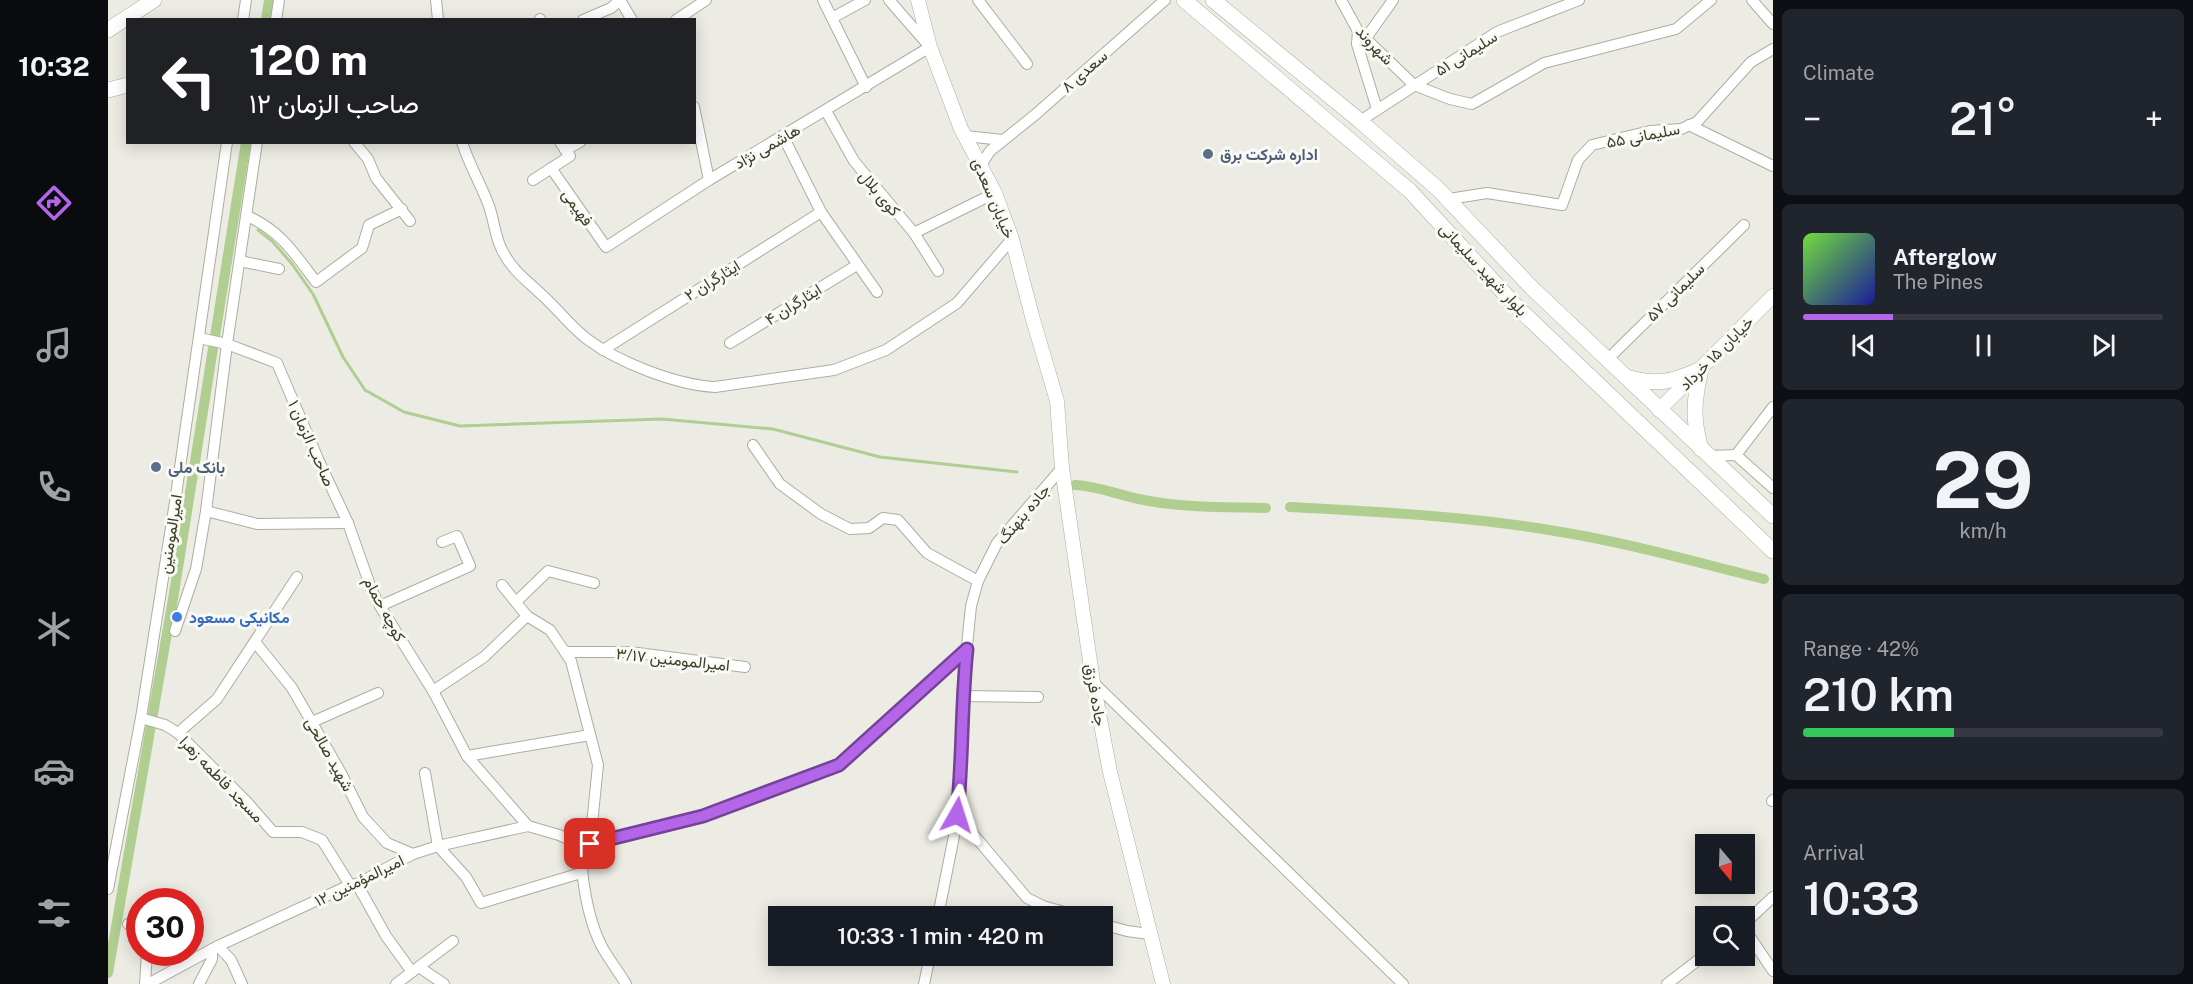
<!DOCTYPE html>
<html lang="en">
<head>
<meta charset="utf-8">
<style>
	:root { --surface:#171b24; --page:#20242c; --text:#f1f3f6; --muted:#9ea1a6; --line:#363941; --accent:#b466e9 }
	body { margin:0; font-family:"Public Sans",Vazirmatn,sans-serif; background:var(--page); color:var(--text); height:100vh; display:flex; flex-direction:column; font-size:22px; white-space:nowrap }
	* { box-sizing:border-box; margin:0 }
	p { font-size:20px; color:var(--muted) }
	.icon { flex:none; width:33px; height:33px; fill:none; stroke:currentColor; stroke-width:2; stroke-linecap:round; stroke-linejoin:round }
	.map { position:relative; flex:1; overflow:hidden }
	.side { display:flex; flex-direction:column; gap:9px; padding:9px; background:#0d0f14; width:420px }
	.side>* { flex:none }
	.banner { position:absolute; left:18px; top:18px; width:570px; height:126px; border-radius:0px; box-shadow:0 3px 15px #0003; background:#202124; color:#fff; overflow:hidden }
	.needle { width:39px; rotate:161deg }
	.fabs { position:absolute; left:1587px; top:834px; display:grid; gap:12px }
	.fabs a { display:grid; place-items:center; width:60px; height:60px; border-radius:0px; background:var(--surface); box-shadow:0 3px 15px #0003; font-size:30px }
	.speed { position:absolute; left:18px; top:888px; display:flex; gap:12px; font-size:30px; font-weight:700; text-align:center }
	.speed>* { display:grid; place-content:center; width:78px; height:78px; border-radius:50%; background:var(--surface); box-shadow:0 3px 15px #0003; line-height:1 }
	.speed .limit { border:9px solid #d22; background:#fff; color:#111 }
	.pin { position:absolute; display:grid; place-items:center; width:51px; height:51px; color:#fff; margin:-26px; border-radius:12px; box-shadow:0 3px 9px #0006 }
	.me { position:absolute; width:66px; margin:-33px; rotate:6deg; stroke-linejoin:round; filter:drop-shadow(0 0 4px #0008) }
	.turn { display:flex; align-items:center; gap:21px; height:126px; padding:0 24px; font-size:27px }
	.turn .icon { width:78px; height:78px; stroke-width:2.5 }
	.turn b { display:block; font-size:42px; line-height:51px }
	.big { font-size:45px; font-weight:600; line-height:1.1 }
	.side .card { flex:1; display:flex; flex-direction:column; justify-content:center; gap:9px; min-width:0; padding:0 21px; border-radius:9px; background:var(--page) }
	.side .dial { align-items:center; gap:0 }
	.dial b { font-size:78px; line-height:1 }
	.song { display:flex; align-items:center; gap:18px }
	.cover { width:72px; height:72px; border-radius:9px; background:linear-gradient(135deg,hsl(100 70% 55%),hsl(240 70% 35%)) }
	.played { height:6px; border-radius:3px; background:linear-gradient(90deg,var(--accent) 25%,var(--line) 25%) }
	.keys { display:flex; justify-content:space-around; direction:ltr }
	.heat { display:flex; justify-content:space-between; align-items:center; font-size:33px; direction:ltr }
	.charge { height:9px; border-radius:4px; background:linear-gradient(90deg,#34c759 42%,var(--line) 0) }
	.trip { position:absolute; left:660px; top:906px; width:345px; height:60px; border-radius:0px; background:var(--surface); box-shadow:0 3px 15px #0003; font-weight:600; line-height:60px; text-align:center }
	main { display:flex; flex:1; min-height:0 }
	.tabs { display:flex; flex-direction:column; width:108px; justify-content:space-around; align-items:center; background:#090b0e; color:var(--muted) }
	.tabs .icon { width:42px; height:42px }
	.tabs .active { color:var(--accent) }
	.tabs b { font-size:27px; color:var(--text) }
	.map>svg:first-child { display:block }
	.lines { fill:none; stroke-linecap:round; stroke-linejoin:round }
	.stream { stroke:#afce90; stroke-width:3 }
	.canal { stroke:#afce90; stroke-width:10 }
	.minor-casing { stroke:#adad9f; stroke-width:12 }
	.tertiary-casing { stroke:#adad9f; stroke-width:15 }
	.secondary-casing { stroke:#acac98; stroke-width:16 }
	.minor { stroke:#fff; stroke-width:10 }
	.tertiary { stroke:#fff; stroke-width:14 }
	.secondary { stroke:#fff; stroke-width:15 }
	.route-casing { stroke:#754297; stroke-width:15 }
	.route { stroke:#b466e9; stroke-width:10 }
	.service-dot { fill:#5c6f8a; stroke:#f9f9f5; stroke-width:2 }
	.shop-dot { fill:#3f7fe0; stroke:#f9f9f5; stroke-width:2 }
	.labels { text-anchor:middle; stroke-width:6; stroke-linejoin:round; paint-order:stroke }
	.street-label { font-size:16px; fill:#3b3d25; stroke:#f9f9f5 }
	.service-label { font-size:16px; font-weight:bold; fill:#4e5e75; stroke:#f9f9f5; text-anchor:start }
	.shop-label { font-size:16px; font-weight:bold; fill:#366cbe; stroke:#f9f9f5; text-anchor:start }
</style>
</head>
<body>
<main>
<nav class="tabs">
<b>10:32</b>
<svg class="icon active" aria-label="directions" viewBox="0 0 24 24"><path d="M12 3l9 9-9 9-9-9zM9 14v-3h6M13 9l2 2-2 2"/></svg>
<svg class="icon" aria-label="music" viewBox="0 0 24 24"><path d="M9 18V5l10-2v13"/><circle cx="6" cy="18" r="3"/><circle cx="16" cy="16" r="3"/></svg>
<svg class="icon" aria-label="phone" viewBox="0 0 24 24"><path d="M5 4h4l2 5-3 2q2 4 5 5l2-3 5 2v4C11 20 4 13 5 4z"/></svg>
<svg class="icon" aria-label="climate" viewBox="0 0 24 24"><path d="M12 3v18M4 7l16 10M4 17L20 7"/></svg>
<svg class="icon" aria-label="car" viewBox="0 0 24 24"><path d="M5 17H2v-5l4-1 3-4h7l3 4 3 1v5h-3M9 17h6M6 11h13"/><circle cx="7" cy="17" r="2"/><circle cx="17" cy="17" r="2"/></svg>
<svg class="icon" aria-label="filters" viewBox="0 0 24 24"><path d="M4 7h16M4 17h16"/><circle cx="9" cy="7" r="2"/><circle cx="15" cy="17" r="2"/></svg>
</nav>
<div class="map">
<svg width="1665" height="984" viewBox="0 0 1665 984">
	<rect width="100%" height="100%" fill="#edece4"/>
	<g class="lines">
		<path class="stream" d="M150 230 164 241 184 264 205 294 235 357 257 390 296 412 352 426 554 419 665 429 772 457 909 472"/>
		<g class="canal">
			<path d="M158 20 161 0"/>
			<path d="M967 485C991 486 1013 496 1036 500 1076 508 1118 507 1158 508"/>
			<path d="M1182 507C1270 512 1360 516 1447 531 1517 542 1587 562 1656 579"/>
			<path d="M0 973 66 593 138 142"/>
		</g>
		<defs>
			<g id="minor">
				<path d="M328 0 330 20"/>
				<path d="M512 0 524 20"/>
				<path d="M715 0 758 87"/>
				<path d="M870 0 919 64"/>
				<path d="M1233 0 1250 31 1306 85 1342 99 1364 104 1436 63 1568 29 1603 0"/>
				<path d="M1644 0 1665 24"/>
				<path d="M724 18 757 0"/>
				<path d="M432 19V20"/>
				<path d="M135 20 138 0"/>
				<path d="M168 20 171 0"/>
				<path d="M475 20 503 8 512 0"/>
				<path d="M568 20 598 0"/>
				<path d="M1250 31 1249 44 1269 109"/>
				<path d="M1258 38 1285 0"/>
				<path d="M586 107 601 180"/>
				<path d="M718 111 746 161 806 233 830 271"/>
				<path d="M1252 121 1389 32 1471 0"/>
				<path d="M1581 125 1665 166"/>
				<path d="M675 136 713 212 769 292"/>
				<path d="M857 136 895 140"/>
				<path d="M246 142 260 159 268 178 302 221"/>
				<path d="M354 142C361 165 373 184 381 206 386 220 387 237 394 250 403 269 418 280 433 294 449 308 462 326 479 339 510 362 568 385 607 387L726 370 778 350 849 303 904 239"/>
				<path d="M457 150 472 142"/>
				<path d="M873 165 882 151 928 114 1057 0"/>
				<path d="M443 168 498 247 601 180 822 47 781 0"/>
				<path d="M425 180 462 156 452 142"/>
				<path d="M1341 199 1379 193 1454 205 1470 160 1484 145 1542 131 1573 129 1589 122 1643 62 1665 49"/>
				<path d="M139 216C172 230 187 254 208 282L254 248 261 225 294 209"/>
				<path d="M806 233 887 193"/>
				<path d="M132 261 171 269"/>
				<path d="M91 338 119 344 169 363 210 459 240 523 264 591 272 606 325 691 359 756 420 826"/>
				<path d="M622 343 749 265"/>
				<path d="M495 350 713 212"/>
				<path d="M1499 360 1636 225"/>
				<path d="M645 445 672 484 713 514 742 529 761 528 775 518 790 520 819 553 870 581"/>
				<path d="M1628 455 1665 407"/>
				<path d="M1601 456 1628 455 1665 488"/>
				<path d="M98 511 149 524 240 523"/>
				<path d="M394 585 419 616 442 630 463 661 490 765 482 844"/>
				<path d="M408 602 440 571 486 583"/>
				<path d="M272 606 362 566 349 536 334 542"/>
				<path d="M67 631 88 569 98 511 119 344 149 142"/>
				<path d="M147 642 184 688 233 773 255 817 279 843 305 854"/>
				<path d="M457 652H522L637 667"/>
				<path d="M985 682 1295 984"/>
				<path d="M325 691 376 657 419 616"/>
				<path d="M854 696 930 697"/>
				<path d="M33 718 57 725 70 733 138 801 165 832H194L214 840 242 885"/>
				<path d="M204 722 270 693"/>
				<path d="M70 733 109 699 189 577"/>
				<path d="M359 756 482 735"/>
				<path d="M317 773 330 846 358 877 373 903 473 873"/>
				<path d="M1664 801 1665 800"/>
				<path d="M849 815 919 898 935 906 970 916"/>
				<path d="M473 845 595 817 731 765 859 649"/>
				<path d="M473 845C473 876 479 917 493 945 500 958 510 971 518 984"/>
				<path d="M249 884 278 936 304 972"/>
				<path d="M0 889 33 718 67 502 119 142"/>
				<path d="M830 916 846 836 853 774 854 696 863 606 870 581 889 543 954 468"/>
				<path d="M20 924 32 926"/>
				<path d="M994 924 1019 931 1041 934"/>
				<path d="M1636 924 1665 897"/>
				<path d="M1636 928 1665 971"/>
				<path d="M110 946 123 960 134 984"/>
				<path d="M311 967 336 984"/>
				<path d="M37 984 39 952"/>
				<path d="M40 984 110 946 242 885 249 884 305 854 330 846 420 826 451 835 473 845"/>
				<path d="M91 984 104 959V949"/>
				<path d="M288 984 345 941"/>
				<path d="M816 984 822 956"/>
				<path d="M1559 984 1598 954"/>
			</g>
			<g id="tertiary">
				<path d="M810 0 822 47 853 129 887 193 904 239 924 316 949 401 954 468 985 682 1002 772 1055 984"/>
				<path d="M1551 410 1665 296"/>
			</g>
			<g id="secondary">
				<path d="M1076 0 1302 191 1408 306 1665 551"/>
				<path d="M1105 0 1252 121 1330 189 1425 289 1665 516"/>
				<path d="M0 30 46 0"/>
				<path d="M0 90 20 85"/>
				<path d="M1593 369C1586 400 1584 418 1593 449"/>
				<path d="M1518 377C1549 386 1564 382 1593 369"/>
			</g>
		</defs>
		<use href="#minor" class="minor-casing"/>
		<use href="#tertiary" class="tertiary-casing"/>
		<use href="#secondary" class="secondary-casing"/>
		<use href="#minor" class="minor"/>
		<use href="#tertiary" class="tertiary"/>
		<use href="#secondary" class="secondary"/>
	</g>
	<g class="lines">
		<defs>
			<path id="route" d="M482 844 595 816 731 765 859 649C853 705 855 760 849 815"/>
		</defs>
		<use href="#route" class="route-casing"/>
		<use href="#route" class="route"/>
	</g>
	<g class="service-dot">
		<circle cx="1100" cy="154" r="6"/>
		<circle cx="48" cy="467" r="6"/>
	</g>
	<circle class="shop-dot" cx="69" cy="617" r="6"/>
	<g class="labels">
		<g class="street-label">
			<text transform="translate(1267 45) rotate(47)" y="6">شهروند</text>
			<text transform="translate(1358 53) rotate(-32)" y="6">سلیمانی ۵۱</text>
			<text transform="translate(976 71) rotate(-41)" y="6">سعدی ۸</text>
			<text transform="translate(1535 135) rotate(-11)" y="6">سلیمانی ۵۵</text>
			<text transform="translate(659 146) rotate(-30)" y="6">هاشمی نژاد</text>
			<text transform="translate(772 193) rotate(50)" y="6">کوی بلال</text>
			<text transform="translate(886 198) rotate(67)" y="6">خیابان سعدی</text>
			<text transform="translate(470 207) rotate(55)" y="6">فهیمی</text>
			<text transform="translate(1376 269) rotate(47)" y="6">بلوار شهید سلیمانی</text>
			<text transform="translate(604 280) rotate(-32)" y="6">ایثارگران ۲</text>
			<text transform="translate(1567 292) rotate(-45)" y="6">سلیمانی ۵۷</text>
			<text transform="translate(685 304) rotate(-32)" y="6">ایثارگران ۴</text>
			<text transform="translate(1608 353) rotate(-45)" y="6">خیابان ۱۵ خرداد</text>
			<text transform="translate(204 443) rotate(66)" y="6">صاحب الزمان ۱</text>
			<text transform="translate(915 514) rotate(-50)" y="6">جاده بنهنگ</text>
			<text transform="translate(62 534) rotate(-81)" y="6">امیرالمومنین</text>
			<text transform="translate(277 609) rotate(62)" y="6">کوچه حمام</text>
			<text transform="translate(565 659) rotate(6)" y="6">امیرالمومنین ۳/۱۷</text>
			<text transform="translate(988 695) rotate(80)" y="6">جاده فرزق</text>
			<text transform="translate(222 754) rotate(61)" y="6">شهید صالحی</text>
			<text transform="translate(114 779) rotate(46)" y="6">مسجد فاطمه زهرا</text>
			<text transform="translate(251 880) rotate(-26)" y="6">امیرالمؤمنین ۱۲</text>
		</g>
		<g class="service-label">
			<text x="1112" y="160">اداره شرکت برق</text>
			<text x="60" y="473">بانک ملی</text>
		</g>
		<g class="shop-label">
			<text x="81" y="623">مکانیکی مسعود</text>
		</g>
	</g>
</svg>
<div class="fabs">
<a><svg class="needle" viewBox="-14 -14 28 28"><path d="M0-13l5 13h-10z" fill="#e53935"/><path d="M0 13l5-13h-10z" fill="#9ea1a6"/></svg></a>
<a><svg class="icon" aria-label="search" viewBox="0 0 24 24"><circle cx="10" cy="10" r="6"/><path d="M15 15l6 6"/></svg></a>
</div>
<div class="speed"><div class="limit">30</div></div>
<div class="pin" style="left:482px;top:844px;background:#d93025"><svg class="icon" aria-label="arrive" viewBox="0 0 24 24"><path d="M6 21V4h12l-3 4 3 4H6"/></svg></div>
<svg class="me" style="left:849px;top:815px" viewBox="-20 -20 40 40"><path d="M0-17L14 15 0 8-14 15z" fill="#b466e9" stroke="#fff" stroke-width="4"/></svg>
<div class="trip">10:33 · 1 min · 420 m</div>
<div class="banner">
<div class="turn"><svg class="icon" aria-label="left" viewBox="0 0 24 24"><path d="M17 20v-9H6M10 6l-5 5 5 5"/></svg><div><b>120 m</b>صاحب الزمان ۱۲</div></div>
</div>
</div>
<section class="side">
<div class="card"><p>Climate</p>
<div class="heat"><a>−</a><b class="big">21°</b><a>+</a></div>
</div>
<div class="card">
<div class="song"><i class="cover"></i><div><b>Afterglow</b><p>The Pines</p></div></div>
<div class="played"></div>
<div class="keys"><svg class="icon" aria-label="previous" viewBox="0 0 24 24"><path d="M18 5L8 12l10 7zM5 5v14"/></svg><svg class="icon" aria-label="pause" viewBox="0 0 24 24"><path d="M8 5v14M16 5v14"/></svg><svg class="icon" aria-label="next" viewBox="0 0 24 24"><path d="M6 5l10 7-10 7zM19 5v14"/></svg></div>
</div>
<div class="card dial"><b>29</b><p>km/h</p></div>
<div class="card"><p>Range · 42%</p><b class="big">210 km</b><div class="charge"></div></div>
<div class="card"><p>Arrival</p><b class="big">10:33</b></div>
</section>
</main>
</body>
</html>
